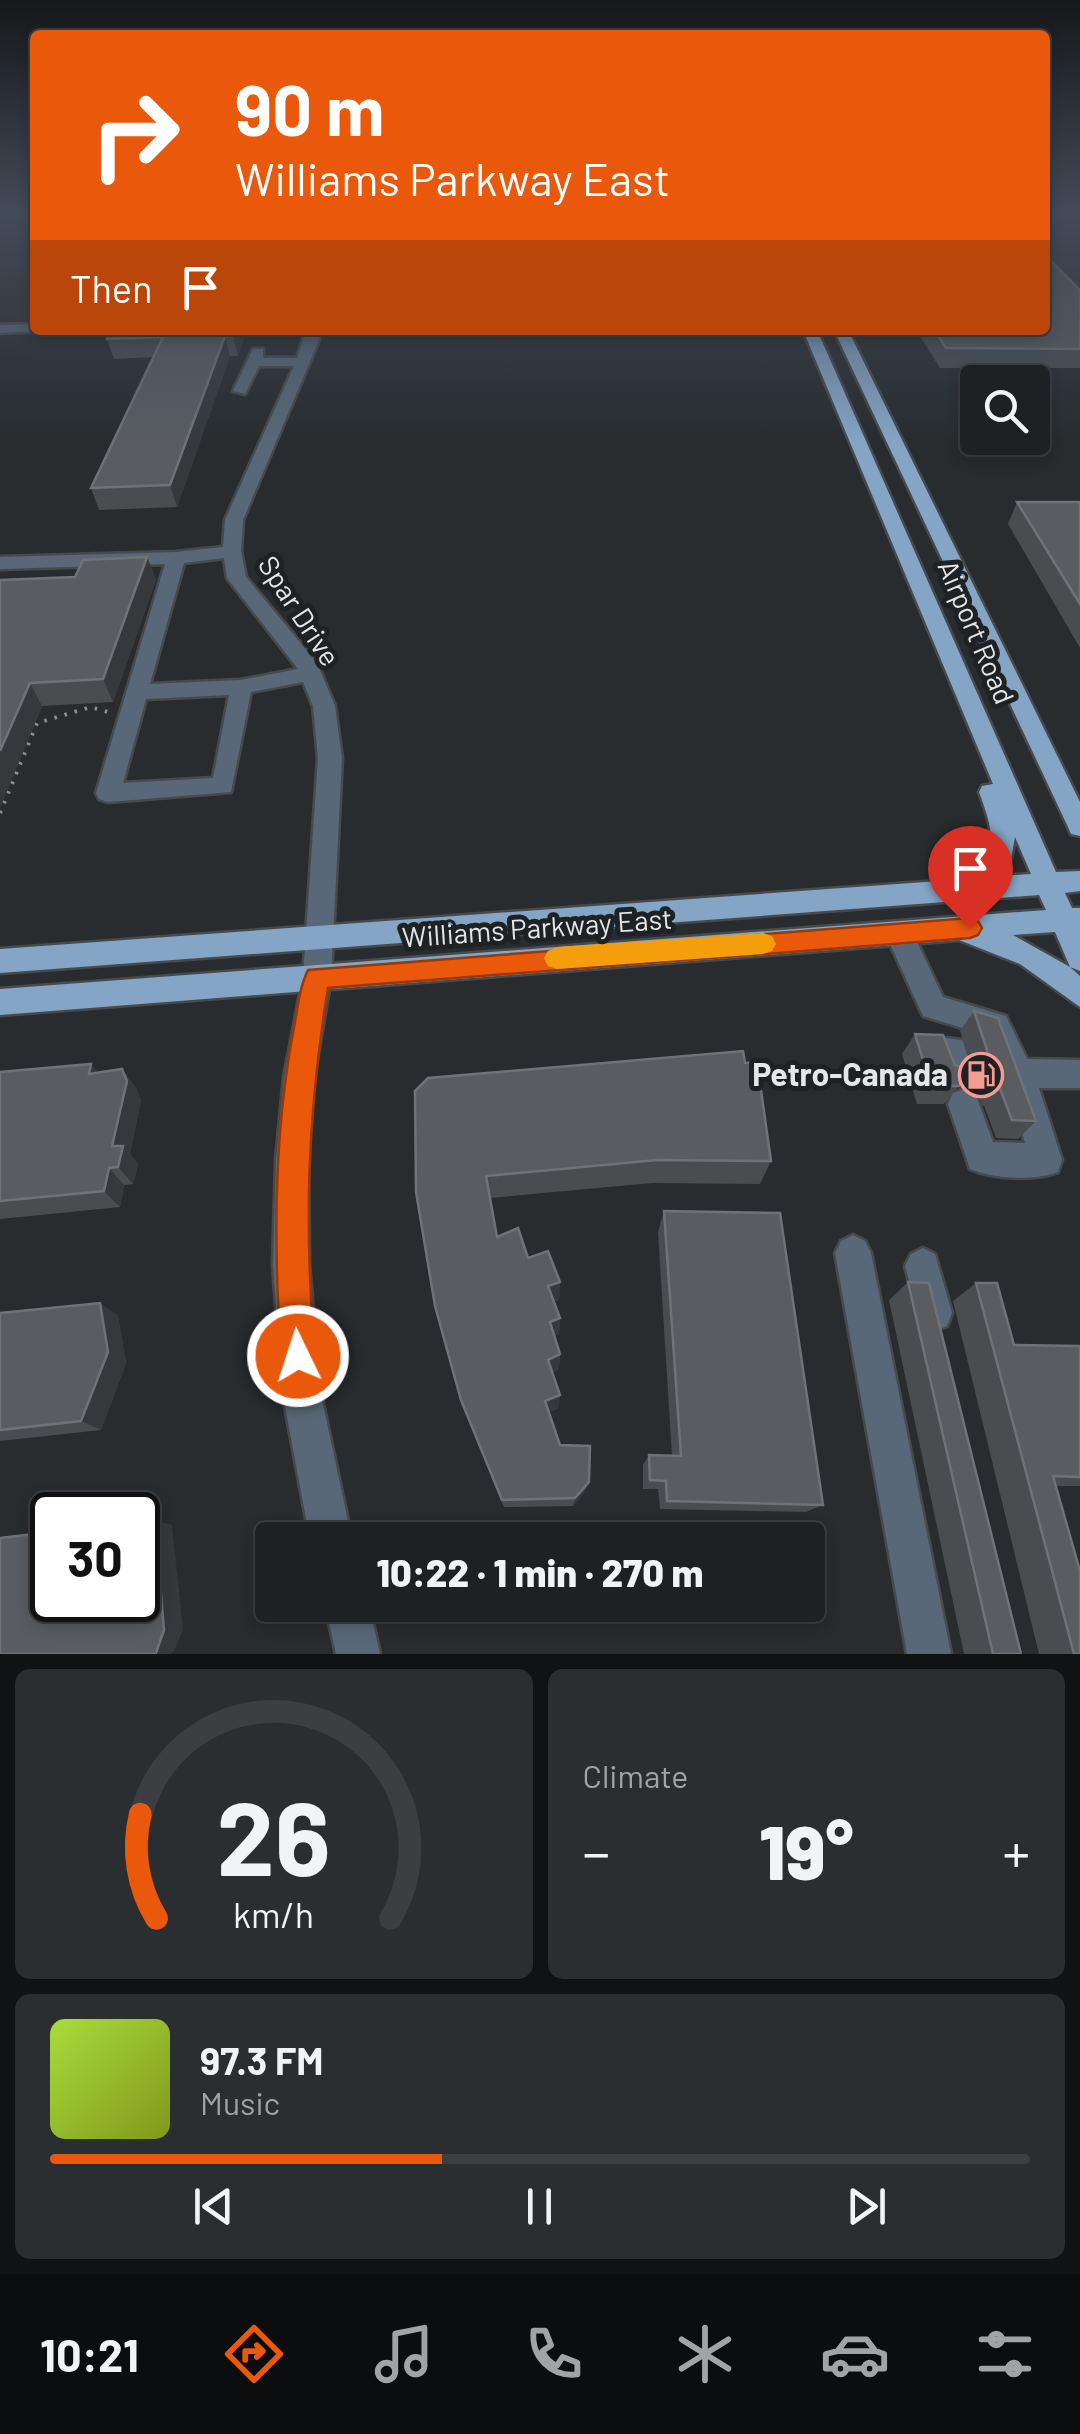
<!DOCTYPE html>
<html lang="en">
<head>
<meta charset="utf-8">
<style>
	:root { --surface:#1e2123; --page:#2b2e30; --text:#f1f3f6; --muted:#a1a3a6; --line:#3c3e41; --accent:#ea580c }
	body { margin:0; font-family:Barlow,sans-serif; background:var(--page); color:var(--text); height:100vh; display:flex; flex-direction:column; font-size:38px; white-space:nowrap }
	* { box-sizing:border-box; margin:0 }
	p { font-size:32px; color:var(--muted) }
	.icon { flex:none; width:55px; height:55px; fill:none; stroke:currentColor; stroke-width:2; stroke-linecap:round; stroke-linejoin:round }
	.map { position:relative; height:1654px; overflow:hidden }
	.drawer { display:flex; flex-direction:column; gap:15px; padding:15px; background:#101213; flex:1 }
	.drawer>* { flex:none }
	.guide { position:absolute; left:30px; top:30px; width:1020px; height:305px; border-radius:10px; box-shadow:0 5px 15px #0003,0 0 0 2px var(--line); background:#ea580c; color:#fff; overflow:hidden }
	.fabs { position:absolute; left:960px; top:365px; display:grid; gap:20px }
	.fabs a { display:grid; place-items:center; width:90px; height:90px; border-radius:10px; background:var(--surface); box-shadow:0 5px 15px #0003,0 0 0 2px var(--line); font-size:50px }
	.speed { position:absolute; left:30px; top:1492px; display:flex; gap:20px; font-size:50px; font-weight:700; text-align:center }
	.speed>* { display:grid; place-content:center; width:130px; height:130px; border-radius:50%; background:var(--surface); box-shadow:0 5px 15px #0003,0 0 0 2px var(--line); line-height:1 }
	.speed .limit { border:5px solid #111; border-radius:15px; background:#fff; color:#111 }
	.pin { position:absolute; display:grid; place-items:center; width:85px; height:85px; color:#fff; margin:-102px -42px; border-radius:50% 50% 50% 0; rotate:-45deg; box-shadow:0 0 10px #0007 }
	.pin .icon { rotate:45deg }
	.me { position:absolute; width:110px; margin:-55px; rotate:356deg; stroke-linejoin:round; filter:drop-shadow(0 0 8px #0008) }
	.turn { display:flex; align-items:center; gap:35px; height:210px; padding:0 40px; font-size:45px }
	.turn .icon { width:130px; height:130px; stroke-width:2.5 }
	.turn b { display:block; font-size:70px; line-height:85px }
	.then { display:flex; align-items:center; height:95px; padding:0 40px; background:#0003; gap:20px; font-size:38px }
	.big { font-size:75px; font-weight:800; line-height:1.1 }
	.drawer .widget { flex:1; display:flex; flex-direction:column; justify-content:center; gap:15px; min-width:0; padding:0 35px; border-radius:15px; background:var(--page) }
	.drawer .dial { align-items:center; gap:0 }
	.dial svg { height:260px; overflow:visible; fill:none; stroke:var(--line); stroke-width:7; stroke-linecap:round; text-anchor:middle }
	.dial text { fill:var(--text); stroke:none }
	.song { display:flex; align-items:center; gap:30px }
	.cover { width:120px; height:120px; border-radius:15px; background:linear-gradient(135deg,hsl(80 70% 55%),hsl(70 70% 35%)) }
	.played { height:10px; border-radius:5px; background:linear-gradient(90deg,var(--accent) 40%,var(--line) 40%) }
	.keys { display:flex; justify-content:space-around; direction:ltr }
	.heat { display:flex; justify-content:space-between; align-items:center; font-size:55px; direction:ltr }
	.drawer .tiles { flex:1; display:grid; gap:15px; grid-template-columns:1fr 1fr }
	.widget:last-child { grid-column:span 2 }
	.trip { position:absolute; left:255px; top:1522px; width:570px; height:100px; border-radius:10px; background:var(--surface); box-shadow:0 5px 15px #0003,0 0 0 2px var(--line); font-weight:800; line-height:100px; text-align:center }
	.dock { display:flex; height:160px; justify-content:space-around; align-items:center; background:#0c0d0e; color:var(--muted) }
	.dock .icon { width:70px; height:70px }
	.dock .current { color:var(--accent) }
	.dock b { font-size:45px; color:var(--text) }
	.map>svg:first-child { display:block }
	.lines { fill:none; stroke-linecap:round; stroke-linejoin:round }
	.minor-tunnel { stroke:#44484b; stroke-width:31; stroke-dasharray:31 15; stroke-linecap:butt }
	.minor-casing { stroke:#464a4d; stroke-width:5 }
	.major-casing { stroke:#464a4d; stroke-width:5 }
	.path { stroke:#8d9092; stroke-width:4; stroke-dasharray:2.5 8; stroke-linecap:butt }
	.minor { fill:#596878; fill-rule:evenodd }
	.major { fill:#84a5c5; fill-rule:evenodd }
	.wall { fill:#494d50 }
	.shaded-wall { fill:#35393c }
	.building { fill:#595d61; stroke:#6f7276; stroke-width:2.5 }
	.route { fill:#ea580c; stroke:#983908; stroke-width:2.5 }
	.slow { fill:#f59e0b }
	.labels { text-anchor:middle; stroke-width:10; stroke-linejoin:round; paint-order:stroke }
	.street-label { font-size:28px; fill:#e4e6e8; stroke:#1f2225 }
	.near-poi-label { font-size:32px; font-weight:bold; fill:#e4e6e8; stroke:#1f2225; text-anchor:end }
</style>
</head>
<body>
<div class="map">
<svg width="1080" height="1654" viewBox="0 0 1080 1654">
	<rect width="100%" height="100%" fill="#282c2f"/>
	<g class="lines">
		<path class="minor-tunnel" d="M960 1090 1002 1091"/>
		<defs>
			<g id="minor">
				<path d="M35 324V330L40 331 0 333V325Z"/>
				<path d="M306 330H320L319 340 243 520 241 551 246 577 317 663 335 706 342 758 331 978 314 1077 308 1160 309 1264 320 1390 352 1540H310L282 1390 273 1264 276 1160 284 1077 303 978 318 758 313 706 303 682 251 692 231 792 108 802 99 799 96 793 165 564 0 569V557L176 552 223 547 225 520 294 366H259L245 394 233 391 253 349H263V358H297ZM224 558 227 578 298 669 241 680 150 684 184 563ZM229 695 213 778 123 783 146 699Z"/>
				<path d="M899 922 909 925 943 997 1006 1016 1027 1059 1080 1060V1088H1039L1062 1160 1058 1172C1035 1181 993 1179 970 1169L948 1104 953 1093 964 1089 975 1093 993 1142 1025 1143 1009 1091 1012 1085 1007 1083 986 1035 923 1016 885 933 889 925Z"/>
				<path d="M947 1038 973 1042 977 1052 973 1062 962 1066 936 1062 932 1052 936 1042Z"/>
				<path d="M853 1235 865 1241 871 1253 951 1654H907L835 1253 841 1241Z"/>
				<path d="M923 1248 935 1254 952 1313 947 1326 934 1331 921 1326 905 1266 911 1254Z"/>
				<path d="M325 1605H369L380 1654H336Z"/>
			</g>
			<g id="major">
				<path d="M803 330H817L1056 872 1080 871V891L1065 893 1072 908H1080V971L1070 967 1080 976V1007L1020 964 959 940 0 1015V989L1046 910 1039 895 0 973V949L953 880C998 852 997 841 979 792L982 786 993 784ZM1015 837 1031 874 1000 876 1011 859ZM1055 932 1070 967 1013 935Z"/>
				<path d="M834 330H848L1080 802V836L1071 834 1068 827Z"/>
			</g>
		</defs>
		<use href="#minor" class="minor-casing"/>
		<use href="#major" class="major-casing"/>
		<path class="path" d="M0 813 37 723 91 707 108 712"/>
		<use href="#minor" class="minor"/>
		<use href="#major" class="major"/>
	</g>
	<g class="wall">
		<path d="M1080 290V368H940L916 330H1045Z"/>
		<path d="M112 330H247L238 356H230L177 507 99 510 91 488 153 357 114 359 107 339Z"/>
		<path d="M1017 502H1080V648L1008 524Z"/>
		<path d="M147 557 156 580 113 702 42 706 0 808V580L75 577Z"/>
		<path d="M974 1011 1036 1121 1018 1139 996 1138 979 1092 965 1085 957 1088 944 1104H917L902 1054 915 1034 955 1065 966 1069 971 1068 960 1031Z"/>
		<path d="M122 1069 136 1088 141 1100 130 1154 138 1164 133 1184 124 1185 120 1207 0 1219V1072L98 1073Z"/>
		<path d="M415 1091 771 1161 760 1184 652 1183 490 1198 497 1237 560 1282 559 1300 554 1301 560 1318 559 1334 554 1336 560 1354 559 1369 553 1372 559 1408 549 1412 560 1445 586 1490 573 1506 504 1507 466 1412Z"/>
		<path d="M664 1211 823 1505 806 1512 660 1509 658 1489H643V1465L649 1455H672L658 1232Z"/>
		<path d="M908 1282 1021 1654H964L889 1300Z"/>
		<path d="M976 1283 1014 1345 1080 1346V1486H1055L1080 1654H1039L953 1301Z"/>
		<path d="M100 1303 118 1316 126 1363 101 1430 0 1441V1313Z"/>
	</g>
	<g class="shaded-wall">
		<path d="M235 330H247L238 356 233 336Z"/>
		<path d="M225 336 230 356 177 507 170 485Z"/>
		<path d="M147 557 156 580 113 702 103 679Z"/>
		<path d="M30 683 42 706 0 808V751Z"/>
		<path d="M91 1064 107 1083 89 1074Z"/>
		<path d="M980 1066 965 1085 957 1088 966 1070Z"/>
		<path d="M122 1069 136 1088 141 1100 130 1154 138 1164 133 1184 118 1167 112 1146Z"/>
		<path d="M109 1168 124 1185 120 1207 104 1191Z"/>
		<path d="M560 1282 559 1300 548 1303V1286Z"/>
		<path d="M100 1303 118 1316 126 1363 101 1430 81 1421Z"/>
		<path d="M560 1318 559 1334 549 1338 550 1322Z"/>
		<path d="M560 1354 559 1369 548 1374V1360Z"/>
		<path d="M560 1395 559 1408 545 1414V1401Z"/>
		<path d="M589 1482 586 1490 573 1506 575 1498Z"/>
		<path d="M155 1520 172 1525 183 1630 174 1651 171 1654H154Z"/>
	</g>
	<g class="building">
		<path d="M1045 255 1080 290V349L946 348 934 330H1045Z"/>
		<path d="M112 330H235L233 336H225L170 485 91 488 163 337 107 339Z"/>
		<path d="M1017 502H1080V604Z"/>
		<path d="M147 557 103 679 30 683 0 751V580L75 577 83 560Z"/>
		<path d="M974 1011 998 1018 1036 1121 1012 1120 994 1073 980 1066 966 1070 959 1086H931L915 1034 943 1035 955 1065 966 1069 983 1063 987 1066V1050Z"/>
		<path d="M743 1051 745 1063 757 1062 771 1161 657 1160 486 1176 497 1237 518 1228 528 1258 548 1251 560 1282 548 1286 560 1318 550 1322 560 1354 548 1360 560 1395 545 1401 560 1445 590 1446 589 1482 575 1498 502 1500 461 1400 435 1306 416 1192 415 1091 428 1078Z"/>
		<path d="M91 1064 89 1074 122 1069 127 1081 112 1146H123L118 1167 109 1168 104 1191 0 1201V1072Z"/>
		<path d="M664 1211 780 1213 823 1505 667 1501 666 1481 650 1480 649 1455 681 1456Z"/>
		<path d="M908 1282 929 1283 1021 1654H993Z"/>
		<path d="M976 1283H997L1014 1345 1080 1346V1477L1053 1476 1080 1571V1654H1074Z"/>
		<path d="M100 1303 108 1352 81 1421 0 1430V1313Z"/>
		<path d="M155 1520 164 1630 156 1653 154 1654H0V1538L52 1532V1600H138V1522Z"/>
	</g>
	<linearGradient id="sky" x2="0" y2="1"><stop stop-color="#16181a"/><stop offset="0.48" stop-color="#424b58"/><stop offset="1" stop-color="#424b58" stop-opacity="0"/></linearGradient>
	<rect width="1080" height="443" fill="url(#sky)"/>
	<path class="route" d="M970 918 978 921 982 928 978 935 970 938 328 988C307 1117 304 1226 315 1356L310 1369 298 1374 286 1369 281 1356C274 1250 273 1144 292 1038 297 1016 298 990 308 970Z"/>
	<path class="slow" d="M763 933 772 936 776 944 772 951 763 954 557 969 548 966 544 958 548 951 557 947Z"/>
	<defs>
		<symbol id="fuel-ring" viewBox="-11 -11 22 22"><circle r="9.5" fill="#1f2225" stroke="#f59c92" stroke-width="1.5"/><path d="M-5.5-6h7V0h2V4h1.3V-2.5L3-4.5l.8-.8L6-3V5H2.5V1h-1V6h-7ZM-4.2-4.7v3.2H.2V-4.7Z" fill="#f59c92"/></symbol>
	</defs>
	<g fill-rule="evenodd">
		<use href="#fuel-ring" x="956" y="1050" width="50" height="50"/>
	</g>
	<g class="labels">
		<g class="street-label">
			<text transform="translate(299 611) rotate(57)" y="10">Spar Drive</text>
			<text transform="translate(976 632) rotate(67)" y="10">Airport Road</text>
			<text transform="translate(537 928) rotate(-4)" y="10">Williams Parkway East</text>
		</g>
		<g class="near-poi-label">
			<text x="948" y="1086">Petro-Canada</text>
		</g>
	</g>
</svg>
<div class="fabs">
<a><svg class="icon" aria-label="search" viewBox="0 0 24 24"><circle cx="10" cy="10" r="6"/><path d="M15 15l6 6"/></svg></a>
</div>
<div class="speed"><div class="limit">30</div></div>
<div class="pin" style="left:970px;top:928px;background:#d93025"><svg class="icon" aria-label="arrive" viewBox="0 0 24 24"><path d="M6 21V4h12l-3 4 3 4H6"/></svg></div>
<svg class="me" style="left:298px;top:1356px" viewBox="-20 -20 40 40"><circle r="17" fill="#ea580c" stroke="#fff" stroke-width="3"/><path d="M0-11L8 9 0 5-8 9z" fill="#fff"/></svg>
<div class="trip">10:22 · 1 min · 270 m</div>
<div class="guide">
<div class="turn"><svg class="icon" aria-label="right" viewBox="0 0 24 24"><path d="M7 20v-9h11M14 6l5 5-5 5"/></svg><div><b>90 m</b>Williams Parkway East</div></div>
<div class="then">Then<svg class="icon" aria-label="arrive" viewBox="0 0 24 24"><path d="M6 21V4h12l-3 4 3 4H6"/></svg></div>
</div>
</div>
<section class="drawer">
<div class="tiles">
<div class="widget dial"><svg viewBox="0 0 100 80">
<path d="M14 69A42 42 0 1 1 86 69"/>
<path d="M14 69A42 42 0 0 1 9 37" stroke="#ea580c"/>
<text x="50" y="56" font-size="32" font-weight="700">26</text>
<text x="50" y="72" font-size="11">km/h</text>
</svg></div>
<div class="widget"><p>Climate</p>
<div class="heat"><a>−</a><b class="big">19°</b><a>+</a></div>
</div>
<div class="widget">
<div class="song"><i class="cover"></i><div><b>97.3 FM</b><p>Music</p></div></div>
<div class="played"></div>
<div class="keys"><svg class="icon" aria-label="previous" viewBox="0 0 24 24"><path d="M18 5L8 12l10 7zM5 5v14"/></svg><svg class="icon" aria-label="pause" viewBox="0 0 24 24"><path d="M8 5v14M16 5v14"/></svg><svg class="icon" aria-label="next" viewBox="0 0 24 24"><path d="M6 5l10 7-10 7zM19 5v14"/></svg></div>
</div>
</div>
</section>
<nav class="dock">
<b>10:21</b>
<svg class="icon current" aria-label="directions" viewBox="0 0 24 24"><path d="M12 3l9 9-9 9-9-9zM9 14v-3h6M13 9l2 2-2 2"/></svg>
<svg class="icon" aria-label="music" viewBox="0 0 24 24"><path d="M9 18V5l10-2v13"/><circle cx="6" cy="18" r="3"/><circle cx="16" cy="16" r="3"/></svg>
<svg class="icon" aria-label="phone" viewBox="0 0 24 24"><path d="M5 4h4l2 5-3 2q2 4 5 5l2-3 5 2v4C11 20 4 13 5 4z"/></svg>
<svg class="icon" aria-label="climate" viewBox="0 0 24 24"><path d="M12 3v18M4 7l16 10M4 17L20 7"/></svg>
<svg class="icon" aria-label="car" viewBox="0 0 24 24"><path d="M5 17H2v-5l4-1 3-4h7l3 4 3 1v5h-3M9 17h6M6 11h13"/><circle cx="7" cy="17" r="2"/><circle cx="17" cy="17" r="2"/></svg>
<svg class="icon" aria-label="filters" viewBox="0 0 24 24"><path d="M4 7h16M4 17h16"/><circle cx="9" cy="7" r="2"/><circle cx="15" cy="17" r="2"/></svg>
</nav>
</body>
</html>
